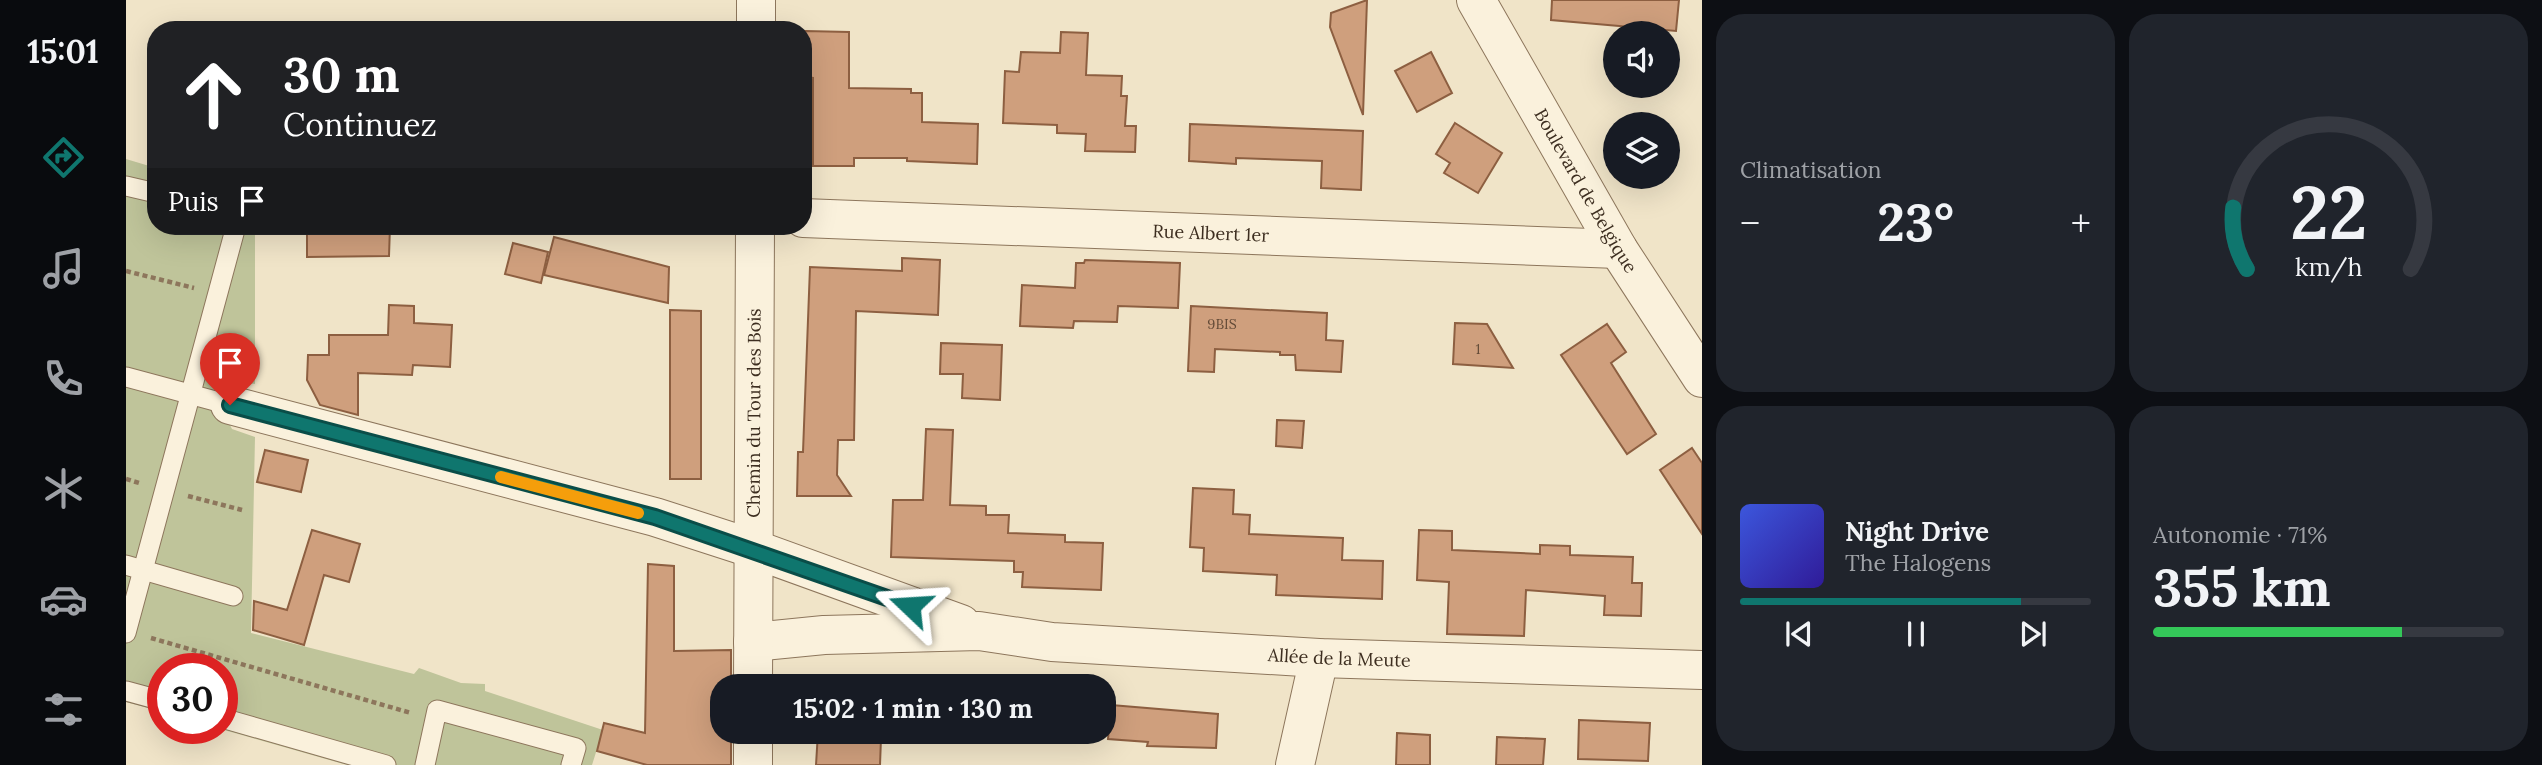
<!DOCTYPE html>
<html lang="fr">
<head>
<meta charset="utf-8">
<style>
	:root { --surface:#171b24; --page:#20242c; --text:#f1f3f6; --muted:#9ea1a6; --line:#363941; --accent:#0f766e }
	body { margin:0; font-family:Lora,serif; background:var(--page); color:var(--text); height:100vh; display:flex; flex-direction:column; font-size:26px; white-space:nowrap }
	* { box-sizing:border-box; margin:0 }
	p { font-size:23px; color:var(--muted) }
	.icon { flex:none; width:38px; height:38px; fill:none; stroke:currentColor; stroke-width:2; stroke-linecap:round; stroke-linejoin:round }
	.map { position:relative; flex:1; overflow:hidden }
	.side { display:flex; flex-direction:column; gap:14px; padding:14px; background:#0d0f14; width:840px }
	.side>* { flex:none }
	.guide { position:absolute; left:21px; top:21px; width:665px; height:214px; border-radius:28px; box-shadow:0 7px 28px #0002; background:#202124; color:#fff; overflow:hidden }
	.tools { position:absolute; left:1477px; top:21px; display:grid; gap:14px }
	.tools a { display:grid; place-items:center; width:77px; height:77px; border-radius:50%; background:var(--surface); box-shadow:0 7px 28px #0002; font-size:35px }
	.speed { position:absolute; left:21px; top:653px; display:flex; gap:14px; font-size:35px; font-weight:700; text-align:center }
	.speed>* { display:grid; place-content:center; width:91px; height:91px; border-radius:50%; background:var(--surface); box-shadow:0 7px 28px #0002; line-height:1 }
	.speed .limit { border:10px solid #d22; background:#fff; color:#111 }
	.pin { position:absolute; display:grid; place-items:center; width:60px; height:60px; color:#fff; margin:-72px -30px; border-radius:50% 50% 50% 0; rotate:-45deg; box-shadow:0 0 7px #0007 }
	.pin .icon { rotate:45deg }
	.me { position:absolute; width:77px; margin:-38px; rotate:290deg; stroke-linejoin:round; filter:drop-shadow(0 0 5px #0008) }
	.turn { display:flex; align-items:center; gap:24px; height:147px; padding:0 21px; font-size:32px }
	.turn .icon { width:91px; height:91px; stroke-width:2.5 }
	.turn b { display:block; font-size:49px; line-height:60px }
	.then { display:flex; align-items:center; height:66px; padding:0 21px; background:#0003; gap:14px; font-size:26px }
	.big { font-size:52px; font-weight:700; line-height:1.1 }
	.side .card { flex:1; display:flex; flex-direction:column; justify-content:center; gap:10px; min-width:0; padding:0 24px; border-radius:28px; background:var(--page) }
	.side .dial { align-items:center; gap:0 }
	.dial svg { height:182px; overflow:visible; fill:none; stroke:var(--line); stroke-width:7; stroke-linecap:round; text-anchor:middle }
	.dial text { fill:var(--text); stroke:none }
	.song { display:flex; align-items:center; gap:21px }
	.cover { width:84px; height:84px; border-radius:10px; background:linear-gradient(135deg,hsl(230 70% 55%),hsl(250 70% 35%)) }
	.played { height:7px; border-radius:4px; background:linear-gradient(90deg,var(--accent) 80%,var(--line) 80%) }
	.keys { display:flex; justify-content:space-around; direction:ltr }
	.heat { display:flex; justify-content:space-between; align-items:center; font-size:38px; direction:ltr }
	.charge { height:10px; border-radius:5px; background:linear-gradient(90deg,#34c759 71%,var(--line) 0) }
	.side .tiles { flex:1; display:grid; gap:14px; grid-template-columns:repeat(2,1fr) }
	.trip { position:absolute; left:584px; top:674px; width:406px; height:70px; border-radius:28px; background:var(--surface); box-shadow:0 7px 28px #0002; font-weight:700; line-height:70px; text-align:center }
	main { display:flex; flex:1; min-height:0 }
	.tab-bar { display:flex; flex-direction:column; width:126px; justify-content:space-around; align-items:center; background:#090b0e; color:var(--muted) }
	.tab-bar .icon { width:49px; height:49px }
	.tab-bar .current { color:var(--accent) }
	.tab-bar b { font-size:32px; color:var(--text) }
	.map>svg:first-child { display:block }
	.cemetery { fill:#bfc49a }
	.building { fill:#cf9f7d; stroke:#8d5f41; stroke-width:2 }
	.lines { fill:none; stroke-linecap:round; stroke-linejoin:round }
	.service-casing { stroke:#8d765c; stroke-width:21 }
	.minor-casing { stroke:#8d765c; stroke-width:40 }
	.path { stroke:#8d765c; stroke-width:4.5; stroke-dasharray:5 3.5; stroke-linecap:butt }
	.service { stroke:#faf1dc; stroke-width:19 }
	.minor { stroke:#faf1dc; stroke-width:38 }
	.route-casing { stroke:#0a4d48; stroke-width:18 }
	.route { stroke:#0f766e; stroke-width:12 }
	.slow { stroke:#f59e0b; stroke-width:12 }
	.labels { text-anchor:middle; stroke-width:5; stroke-linejoin:round; paint-order:stroke }
	.number-label { font-size:14px; fill:#624a37 }
	.street-label { font-size:18px; fill:#3d2e20; stroke:#f7eed8 }
</style>
</head>
<body>
<main>
<nav class="tab-bar">
<b>15:01</b>
<svg class="icon current" aria-label="directions" viewBox="0 0 24 24"><path d="M12 3l9 9-9 9-9-9zM9 14v-3h6M13 9l2 2-2 2"/></svg>
<svg class="icon" aria-label="music" viewBox="0 0 24 24"><path d="M9 18V5l10-2v13"/><circle cx="6" cy="18" r="3"/><circle cx="16" cy="16" r="3"/></svg>
<svg class="icon" aria-label="phone" viewBox="0 0 24 24"><path d="M5 4h4l2 5-3 2q2 4 5 5l2-3 5 2v4C11 20 4 13 5 4z"/></svg>
<svg class="icon" aria-label="climate" viewBox="0 0 24 24"><path d="M12 3v18M4 7l16 10M4 17L20 7"/></svg>
<svg class="icon" aria-label="car" viewBox="0 0 24 24"><path d="M5 17H2v-5l4-1 3-4h7l3 4 3 1v5h-3M9 17h6M6 11h13"/><circle cx="7" cy="17" r="2"/><circle cx="17" cy="17" r="2"/></svg>
<svg class="icon" aria-label="filters" viewBox="0 0 24 24"><path d="M4 7h16M4 17h16"/><circle cx="9" cy="7" r="2"/><circle cx="15" cy="17" r="2"/></svg>
</nav>
<div class="map">
<svg width="1576" height="765" viewBox="0 0 1576 765">
	<rect width="100%" height="100%" fill="#f0e4c8"/>
	<path class="cemetery" d="M0 159 30 168V226H129V384C107 382 106 399 100 417L106 429 129 437 125 633 288 674 293 668 335 683 359 684V691L477 730 466 765H221L91 728H96V668H37V712L0 702Z"/>
	<g class="building">
		<path d="M1241 0 1237 115 1204 27 1205 13Z"/>
		<path d="M1426 0H1553L1550 31 1425 20Z"/>
		<path d="M679 31 723 32V88L785 89V93H796V122L852 124 851 164 781 161V158H728V166H687V78L679 77Z"/>
		<path d="M935 32 962 33 960 75 996 76 995 96H1001L999 126H1010L1009 152 959 151 960 134 931 133V125L877 123 879 71 893 72 895 52 934 53Z"/>
		<path d="M1305 52 1326 93 1291 112 1269 71Z"/>
		<path d="M1329 123 1376 153 1352 193 1318 173 1324 163 1310 154Z"/>
		<path d="M1064 124 1237 131 1235 190 1195 188 1196 161 1110 158V164L1063 161Z"/>
		<path d="M181 226H264L263 256 181 257Z"/>
		<path d="M428 237 543 267 542 303 418 275Z"/>
		<path d="M387 243 422 252 415 283 379 274Z"/>
		<path d="M776 258 814 260 812 315 730 311 728 440H712L711 475 725 496H671L672 452H677L684 267 776 271Z"/>
		<path d="M959 260 1054 263 1052 308 992 306 991 322 948 321 947 328 894 326 896 285 949 288 950 263H958Z"/>
		<path d="M263 305 288 306V323L326 325 324 367 287 365 286 375 232 373V415L194 405 181 380 182 355H203V335H262Z"/>
		<path d="M1065 306 1201 313 1200 340 1217 341 1215 372 1170 370 1169 355H1154V352L1089 349 1088 372 1062 371Z"/>
		<path d="M544 310 575 311V479H544Z"/>
		<path d="M1329 323 1361 324 1387 368 1327 364Z"/>
		<path d="M1481 324 1500 352 1485 363 1530 434 1501 454 1435 355Z"/>
		<path d="M815 343 876 345 874 400 836 398 837 374H814Z"/>
		<path d="M1151 420 1178 421 1176 448 1150 446Z"/>
		<path d="M800 429 827 430 824 505 860 506V515H883L882 533 939 535V542L977 543 975 590 896 587 897 572H888V561L765 557 767 500H797Z"/>
		<path d="M1566 448 1576 463V534L1534 470Z"/>
		<path d="M139 450 182 460 175 492 131 482Z"/>
		<path d="M1067 488 1108 490 1107 514 1124 515 1123 534 1217 538 1216 560 1257 561 1256 599 1150 595 1151 575 1077 571 1078 548 1064 547Z"/>
		<path d="M186 530 234 544 223 582 198 575 178 645 127 630 128 601 161 610Z"/>
		<path d="M1293 530 1326 531V550L1414 554V545L1444 546V555L1507 557 1506 583H1516L1515 616 1478 615 1479 596 1400 590 1398 636 1321 634 1323 582 1291 580Z"/>
		<path d="M522 564 548 566V651L605 650V686H597V732H605V765H521L471 751 478 723 519 733Z"/>
		<path d="M985 705 1092 714 1090 748 1021 746 1022 742 982 739Z"/>
		<path d="M1453 720 1524 723 1522 761 1452 759Z"/>
		<path d="M692 732H732V737L755 738 754 765H690Z"/>
		<path d="M1271 733 1304 735V765H1270Z"/>
		<path d="M1371 737 1419 739 1417 765H1370Z"/>
	</g>
	<g class="lines">
		<defs>
			<g id="service">
				<path d="M0 186 30 193"/>
				<path d="M0 377 104 405"/>
				<path d="M0 565 107 596"/>
				<path d="M0 633 110 226"/>
				<path d="M0 691 37 701"/>
				<path d="M96 718 260 765"/>
				<path d="M299 765 311 710 450 748 445 765"/>
			</g>
			<g id="minor">
				<path id="s1" d="M1350 0 1492 249 1576 378"/>
				<path d="M630 30V0"/>
				<path id="s2" d="M677 218 1492 249"/>
				<path d="M104 405 529 517 628 549 835 624"/>
				<path id="s3" d="M627 642 698 635 853 631 926 642 1193 658 1576 670"/>
				<path id="s4" d="M627 686 629 226"/>
				<path d="M627 732V765"/>
				<path d="M1169 765 1193 658"/>
			</g>
		</defs>
		<use href="#service" class="service-casing"/>
		<use href="#minor" class="minor-casing"/>
		<g class="path">
			<path d="M0 271 68 288"/>
			<path d="M0 479 13 483"/>
			<path d="M62 496 116 510"/>
			<path d="M25 638 285 713"/>
		</g>
		<use href="#service" class="service"/>
		<use href="#minor" class="minor"/>
	</g>
	<g class="lines">
		<defs>
			<path id="route" d="M104 405 529 517 784 606"/>
		</defs>
		<use href="#route" class="route-casing"/>
		<use href="#route" class="route"/>
		<path class="slow" d="M375 477 512 513"/>
	</g>
	<g class="labels">
		<g class="number-label">
			<text x="1096" y="329">9BIS</text>
			<text x="1352" y="354">1</text>
		</g>
		<g class="street-label">
			<text dy="6" stroke="none"><textPath href="#s1" startOffset="220">Boulevard de Belgique</textPath></text>
			<text dy="6" stroke="none"><textPath href="#s2" startOffset="408">Rue Albert 1er</textPath></text>
			<text dy="6" stroke="none"><textPath href="#s4" startOffset="273">Chemin du Tour des Bois</textPath></text>
			<text dy="6" stroke="none"><textPath href="#s3" startOffset="588">Allée de la Meute</textPath></text>
		</g>
	</g>
</svg>
<div class="tools">
<a><svg class="icon" aria-label="sound" viewBox="0 0 24 24"><path d="M4 9h4l5-4v14l-5-4H4zM17 9q2 3 0 6"/></svg></a>
<a><svg class="icon" aria-label="layers" viewBox="0 0 24 24"><path d="M12 4l9 5-9 5-9-5zM3 14l9 5 9-5"/></svg></a>
</div>
<div class="speed"><div class="limit">30</div></div>
<div class="pin" style="left:104px;top:405px;background:#d93025"><svg class="icon" aria-label="arrive" viewBox="0 0 24 24"><path d="M6 21V4h12l-3 4 3 4H6"/></svg></div>
<svg class="me" style="left:784px;top:606px" viewBox="-20 -20 40 40"><path d="M0-17L14 15 0 8-14 15z" fill="#0f766e" stroke="#fff" stroke-width="4"/></svg>
<div class="trip">15:02 · 1 min · 130 m</div>
<div class="guide">
<div class="turn"><svg class="icon" aria-label="ahead" viewBox="0 0 24 24"><path d="M12 20V5M6 11l6-6 6 6"/></svg><div><b>30 m</b>Continuez</div></div>
<div class="then">Puis<svg class="icon" aria-label="arrive" viewBox="0 0 24 24"><path d="M6 21V4h12l-3 4 3 4H6"/></svg></div>
</div>
</div>
<section class="side">
<div class="tiles">
<div class="card"><p>Climatisation</p>
<div class="heat"><a>−</a><b class="big">23°</b><a>+</a></div>
</div>
<div class="card dial"><svg viewBox="0 0 100 80">
<path d="M14 69A42 42 0 1 1 86 69"/>
<path d="M14 69A42 42 0 0 1 8 42" stroke="#0f766e"/>
<text x="50" y="56" font-size="32" font-weight="700">22</text>
<text x="50" y="72" font-size="11">km/h</text>
</svg></div>
<div class="card">
<div class="song"><i class="cover"></i><div><b>Night Drive</b><p>The Halogens</p></div></div>
<div class="played"></div>
<div class="keys"><svg class="icon" aria-label="previous" viewBox="0 0 24 24"><path d="M18 5L8 12l10 7zM5 5v14"/></svg><svg class="icon" aria-label="pause" viewBox="0 0 24 24"><path d="M8 5v14M16 5v14"/></svg><svg class="icon" aria-label="next" viewBox="0 0 24 24"><path d="M6 5l10 7-10 7zM19 5v14"/></svg></div>
</div>
<div class="card"><p>Autonomie · 71%</p><b class="big">355 km</b><div class="charge"></div></div>
</div>
</section>
</main>
</body>
</html>
